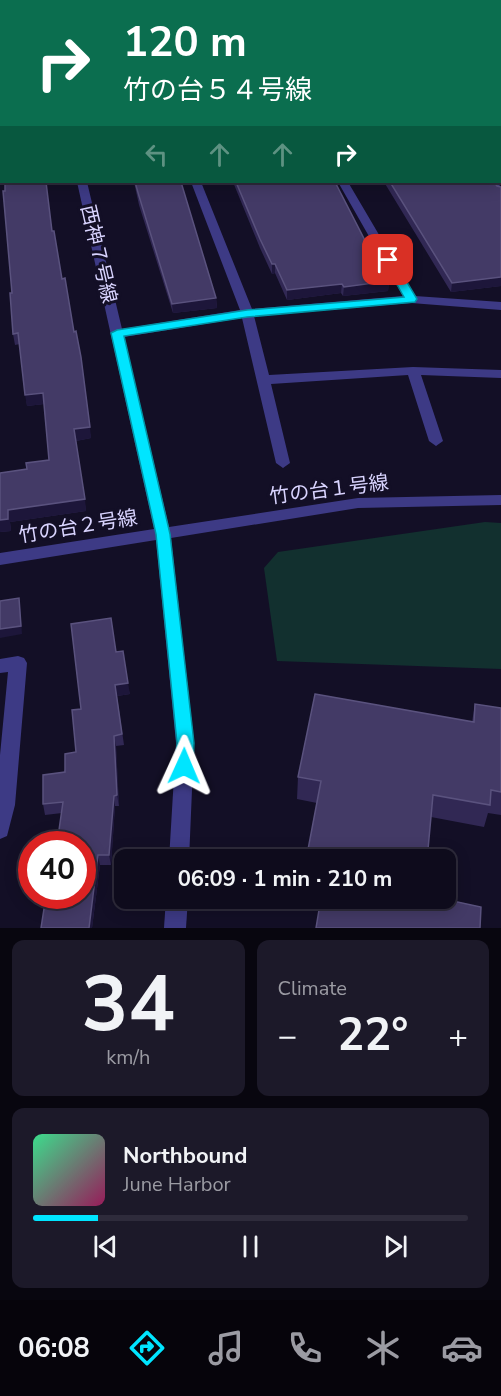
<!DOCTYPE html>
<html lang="en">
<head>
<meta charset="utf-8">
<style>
	:root { --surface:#0e0b1c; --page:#1c1929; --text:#f1f3f6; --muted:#9b9ba3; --line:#2e2b3b; --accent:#00e5ff }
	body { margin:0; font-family:"Nunito Sans","Noto Sans JP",sans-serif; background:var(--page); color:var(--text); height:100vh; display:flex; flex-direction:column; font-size:22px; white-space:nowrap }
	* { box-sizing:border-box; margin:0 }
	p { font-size:20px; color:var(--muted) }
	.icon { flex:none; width:33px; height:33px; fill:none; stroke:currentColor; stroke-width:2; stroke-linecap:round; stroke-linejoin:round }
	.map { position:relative; height:928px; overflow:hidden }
	.panel { display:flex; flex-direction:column; gap:12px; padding:12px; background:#08060f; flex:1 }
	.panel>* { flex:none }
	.banner { position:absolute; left:0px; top:0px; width:501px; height:183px; box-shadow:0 3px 15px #0003,0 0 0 2px var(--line); background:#0b6e4f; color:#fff; overflow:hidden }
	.speed { position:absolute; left:18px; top:831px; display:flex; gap:12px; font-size:30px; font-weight:700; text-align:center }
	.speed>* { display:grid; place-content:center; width:78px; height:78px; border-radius:50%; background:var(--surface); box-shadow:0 3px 15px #0003,0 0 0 2px var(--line); line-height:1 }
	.speed .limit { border:9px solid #d22; background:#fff; color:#111 }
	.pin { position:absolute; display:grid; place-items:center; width:51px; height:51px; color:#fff; margin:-26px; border-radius:12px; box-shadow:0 3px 9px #0006 }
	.me { position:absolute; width:66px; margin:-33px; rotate:1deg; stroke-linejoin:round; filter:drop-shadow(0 0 4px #0008) }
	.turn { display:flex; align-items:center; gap:21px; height:126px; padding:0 24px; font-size:27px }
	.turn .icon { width:78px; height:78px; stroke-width:2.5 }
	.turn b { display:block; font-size:42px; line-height:51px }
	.lanes { display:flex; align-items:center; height:57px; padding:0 24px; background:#0003; justify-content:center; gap:30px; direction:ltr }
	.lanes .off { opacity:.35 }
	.big { font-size:45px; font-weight:700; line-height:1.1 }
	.panel .tile { flex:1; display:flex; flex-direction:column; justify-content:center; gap:9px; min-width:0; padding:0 21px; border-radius:12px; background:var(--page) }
	.panel .dial { align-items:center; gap:0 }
	.dial b { font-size:78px; line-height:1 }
	.song { display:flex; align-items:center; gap:18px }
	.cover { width:72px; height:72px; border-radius:9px; background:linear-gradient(135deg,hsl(150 70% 55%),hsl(330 70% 35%)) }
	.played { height:6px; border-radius:3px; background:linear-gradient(90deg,var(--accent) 15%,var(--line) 15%) }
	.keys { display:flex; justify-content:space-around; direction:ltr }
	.heat { display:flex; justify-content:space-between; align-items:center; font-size:33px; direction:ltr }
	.panel .tiles { flex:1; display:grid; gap:12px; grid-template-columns:1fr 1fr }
	.tile:last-child { grid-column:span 2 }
	.trip { position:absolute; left:114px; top:849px; width:342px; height:60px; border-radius:12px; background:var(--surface); box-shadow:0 3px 15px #0003,0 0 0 2px var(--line); font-weight:700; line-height:60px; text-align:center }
	.tab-bar { display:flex; height:96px; justify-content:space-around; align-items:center; background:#06040b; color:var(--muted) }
	.tab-bar .icon { width:42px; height:42px }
	.tab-bar .current { color:var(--accent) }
	.tab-bar b { font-size:27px; color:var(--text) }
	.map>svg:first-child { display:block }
	.green { fill:#12302f }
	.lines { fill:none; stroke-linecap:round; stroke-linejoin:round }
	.minor { fill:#3d3a85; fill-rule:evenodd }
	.wall { fill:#312854 }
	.shaded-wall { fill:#1d163a }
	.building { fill:#433a66; stroke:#5a527e; stroke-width:1.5 }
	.route { fill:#00e5ff; stroke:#0095a6; stroke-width:1.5 }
	.labels { text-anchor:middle; stroke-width:6; stroke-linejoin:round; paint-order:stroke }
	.street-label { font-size:20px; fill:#d9d4ff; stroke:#130f26 }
</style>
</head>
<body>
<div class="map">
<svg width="501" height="928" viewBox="0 0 501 928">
	<rect width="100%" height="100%" fill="#130f26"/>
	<path class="green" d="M485 522 501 523V669L277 661 264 568 278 552Z"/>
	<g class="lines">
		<g class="minor">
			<rect x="36" y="0" width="8" height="2"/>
			<path d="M77 182H87L122 329 240 310 191 182H201L252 309 403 296 338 182H348L415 296 501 302V310L411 303 254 316 269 375 413 367 501 370V378L421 375 443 441 436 446 429 441 408 375 271 384 290 463 283 468 276 463 242 318 124 337 169 527 358 498 501 495V505L358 508 171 538 194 743 189 860H169L176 743 156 540 0 565V553L154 529Z"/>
			<path d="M489 182H499L501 194 497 193Z"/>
			<path d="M18 656 24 658 27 663 15 805 7 836 0 839V755L8 672 0 673V659Z"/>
			<path d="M166 898H188L186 928H164Z"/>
		</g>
	</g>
	<g class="wall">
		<path d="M134 182H181L216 298 217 308 173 313 139 205Z"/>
		<path d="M233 182H335L374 258 389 281 388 291 343 296 341 293 287 300 275 273 272 274 260 248Z"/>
		<path d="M384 182H494L497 186 501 187V286L451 292Z"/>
		<path d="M52 231 91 438 76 441 86 511 10 522 11 531 0 532 27 469 49 460 44 404 27 406 20 344 15 345 13 334 12 293Z"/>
		<path d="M116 652 130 694 117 696 124 745 116 746 119 806H115L111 865H100L92 928H41L82 896 62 813 45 815 43 804 76 752 81 709Z"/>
		<path d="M475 704 501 708V815L488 813 484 827 431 817 317 803 297 799 298 777 472 722Z"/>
	</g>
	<g class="shaded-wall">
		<path d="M272 264H275V273L272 274Z"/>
		<path d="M501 277V286L451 292 452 283Z"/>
		<path d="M389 281 388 291 343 296 344 287Z"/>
		<path d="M342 284 341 293 287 300V290Z"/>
		<path d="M216 298 217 308 173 313 172 304Z"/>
		<path d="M43 393 44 404 27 406 25 395Z"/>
		<path d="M90 427 91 438 76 441 74 429Z"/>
		<path d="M85 499 86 511 10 522 11 531 0 532V520L8 510Z"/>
		<path d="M19 598 20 606 22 634 0 638V629Z"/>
		<path d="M128 683 130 694 117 696 115 685Z"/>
		<path d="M114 736 116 746 119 806 117 795Z"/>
		<path d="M114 796 115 806 111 865 109 855Z"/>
		<path d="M98 855 100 865 92 928H89Z"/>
	</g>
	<g class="building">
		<path d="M0 0H14V2H2V102L0 101Z"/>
		<path d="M85 0H501V17L500 19V2H86Z"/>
		<path d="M500 27 501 28V56L500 57Z"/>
		<path d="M500 64V65L501 64V172H500Z"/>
		<path d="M0 111H2V148L0 134Z"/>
		<path d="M5 182H46L52 231H54L62 279 65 278 74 332 76 331 81 357 90 427 74 429 85 499 8 510V519L0 520V473L27 469 26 463 49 460 43 393 25 395 18 333 13 334 10 293H12L3 191H5Z"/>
		<path d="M135 182H181L216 298 172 304 139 196Z"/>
		<path d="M236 182H335L374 258 376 257 389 281 344 287 342 284 287 290 275 264H272L260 239Z"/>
		<path d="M390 182H494L497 186 501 187V277L452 283Z"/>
		<path d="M19 598 21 626 0 629V601Z"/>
		<path d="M111 618 116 652 123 651 128 683 115 685 122 734 114 736 117 795 114 796 109 855H98L89 928H41L46 896H82V844H57L63 802 43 804V775L65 772V754L76 752 72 710 81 709 71 624Z"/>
		<path d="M315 694 474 722 475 704 501 708V792L491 790 490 805 433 795 427 860H306L321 781 298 777Z"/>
		<path d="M321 898H439L481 907 480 928H316Z"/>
	</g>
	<path class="route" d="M388 257 394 260 417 299 415 302 247 317 124 336 170 534 194 743 193 766 190 772 184 774 178 772 175 766 177 743 156 534 111 333 117 330 247 310 404 297 383 260Z"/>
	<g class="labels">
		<g class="street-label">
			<text transform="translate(99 254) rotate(77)" y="7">西神７号線</text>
			<text transform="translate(329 489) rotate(-7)" y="7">竹の台１号線</text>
			<text transform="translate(78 526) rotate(-9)" y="7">竹の台２号線</text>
		</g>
	</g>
</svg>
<div class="speed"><div class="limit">40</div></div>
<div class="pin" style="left:388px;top:260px;background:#d93025"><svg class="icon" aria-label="arrive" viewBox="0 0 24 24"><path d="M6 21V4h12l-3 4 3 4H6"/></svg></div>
<svg class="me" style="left:184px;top:766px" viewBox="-20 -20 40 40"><path d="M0-17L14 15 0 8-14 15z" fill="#00e5ff" stroke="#fff" stroke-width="4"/></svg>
<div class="trip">06:09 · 1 min · 210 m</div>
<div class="banner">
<div class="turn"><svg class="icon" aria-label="right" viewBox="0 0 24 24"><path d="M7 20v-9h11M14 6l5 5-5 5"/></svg><div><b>120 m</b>竹の台５４号線</div></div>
<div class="lanes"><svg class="icon off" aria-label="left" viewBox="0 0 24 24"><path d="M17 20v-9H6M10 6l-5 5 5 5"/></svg><svg class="icon off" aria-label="ahead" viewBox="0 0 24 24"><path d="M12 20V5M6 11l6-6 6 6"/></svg><svg class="icon off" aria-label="ahead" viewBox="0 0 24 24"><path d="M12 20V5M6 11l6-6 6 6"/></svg><svg class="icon" aria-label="right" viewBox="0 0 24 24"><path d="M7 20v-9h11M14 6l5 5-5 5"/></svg></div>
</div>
</div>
<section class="panel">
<div class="tiles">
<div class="tile dial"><b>34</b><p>km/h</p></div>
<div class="tile"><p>Climate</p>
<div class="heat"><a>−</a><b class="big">22°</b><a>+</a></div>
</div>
<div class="tile">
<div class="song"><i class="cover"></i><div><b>Northbound</b><p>June Harbor</p></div></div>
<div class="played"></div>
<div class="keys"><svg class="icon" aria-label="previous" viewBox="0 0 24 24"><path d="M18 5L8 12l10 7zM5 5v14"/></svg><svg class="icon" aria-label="pause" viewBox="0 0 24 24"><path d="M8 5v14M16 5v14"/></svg><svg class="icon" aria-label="next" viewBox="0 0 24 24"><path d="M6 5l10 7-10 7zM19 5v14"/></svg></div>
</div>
</div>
</section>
<nav class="tab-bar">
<b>06:08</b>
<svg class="icon current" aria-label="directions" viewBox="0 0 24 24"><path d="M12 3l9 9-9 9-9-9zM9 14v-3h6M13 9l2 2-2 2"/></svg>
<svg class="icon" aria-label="music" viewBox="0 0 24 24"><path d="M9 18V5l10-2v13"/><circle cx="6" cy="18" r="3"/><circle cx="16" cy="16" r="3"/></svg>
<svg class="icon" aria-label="phone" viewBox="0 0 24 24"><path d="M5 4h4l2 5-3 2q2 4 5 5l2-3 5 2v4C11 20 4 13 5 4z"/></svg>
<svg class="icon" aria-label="climate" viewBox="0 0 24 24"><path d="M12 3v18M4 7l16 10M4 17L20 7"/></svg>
<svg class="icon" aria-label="car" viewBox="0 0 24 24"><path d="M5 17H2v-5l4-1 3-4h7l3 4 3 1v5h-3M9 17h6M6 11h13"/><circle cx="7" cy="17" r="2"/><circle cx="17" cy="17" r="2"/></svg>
</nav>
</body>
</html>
